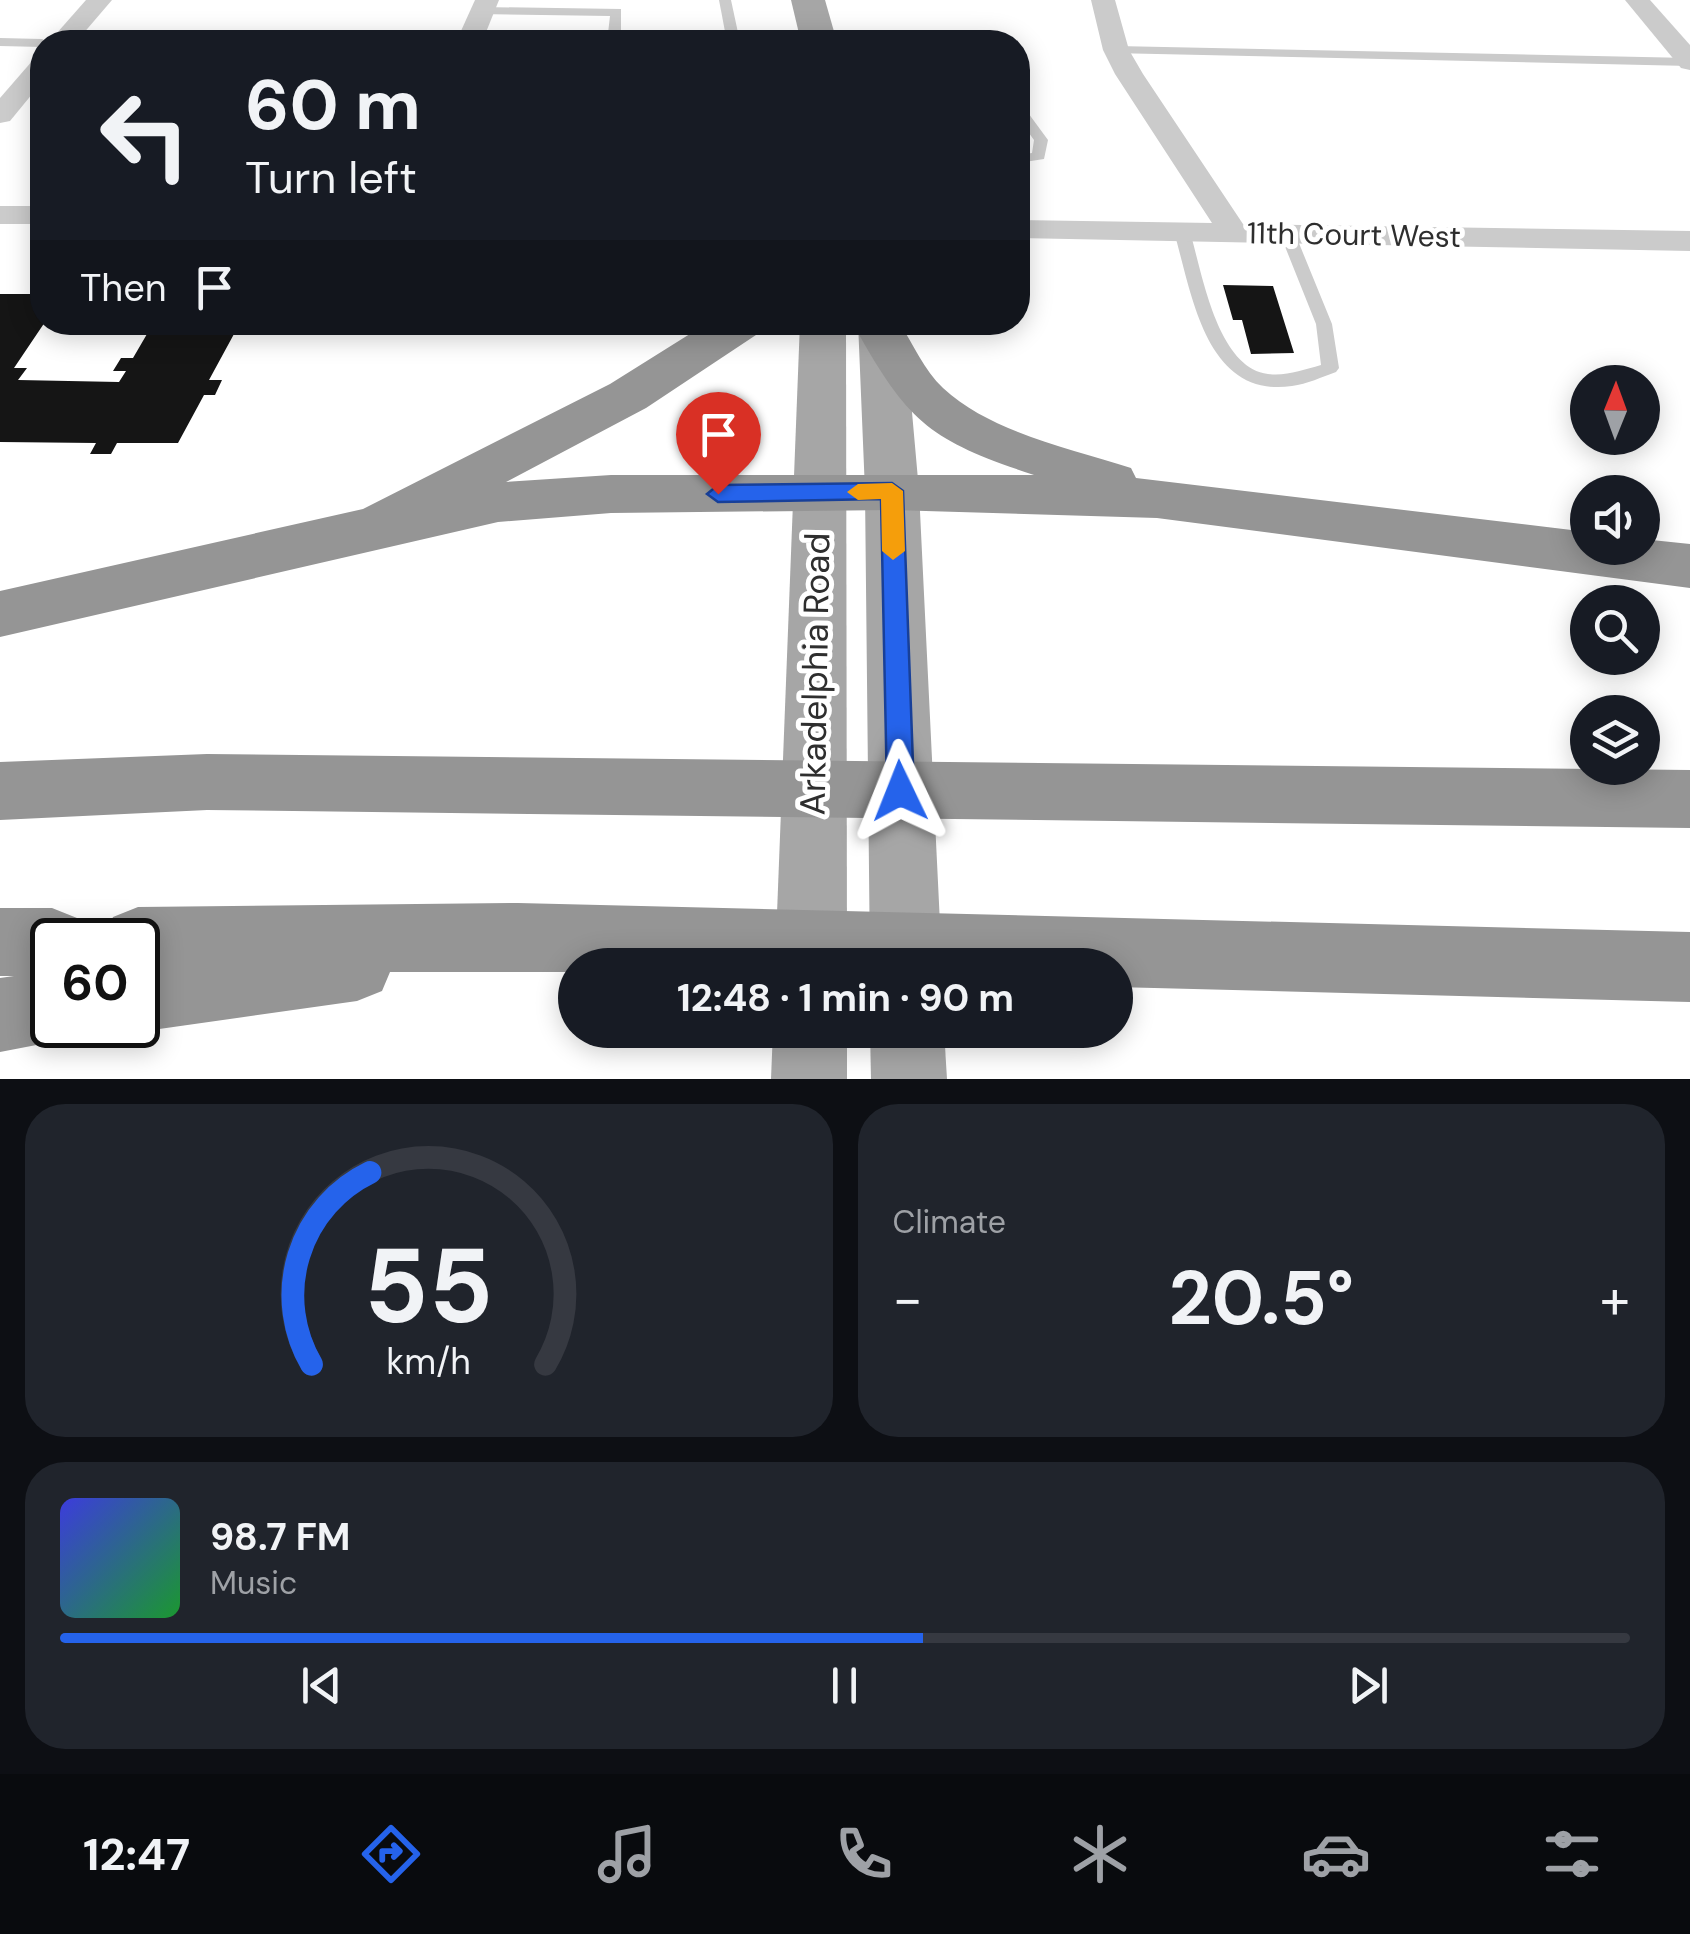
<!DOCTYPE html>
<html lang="en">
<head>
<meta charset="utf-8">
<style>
	:root { --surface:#171b24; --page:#20242c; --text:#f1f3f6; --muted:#9ea1a6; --line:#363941; --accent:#2563eb }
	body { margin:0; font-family:"DM Sans",sans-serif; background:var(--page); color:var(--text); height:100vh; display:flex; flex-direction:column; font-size:38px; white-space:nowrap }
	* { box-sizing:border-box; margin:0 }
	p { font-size:32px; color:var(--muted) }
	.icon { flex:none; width:55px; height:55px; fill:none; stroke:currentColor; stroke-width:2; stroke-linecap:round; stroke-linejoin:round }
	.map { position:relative; height:1079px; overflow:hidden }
	.side { display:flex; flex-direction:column; gap:25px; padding:25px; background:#0d0f14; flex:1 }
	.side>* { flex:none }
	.hud { position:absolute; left:30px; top:30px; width:1000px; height:305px; border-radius:40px; box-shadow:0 5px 25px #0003; background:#171b24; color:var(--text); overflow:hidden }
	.needle { width:65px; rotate:1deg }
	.controls { position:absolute; left:1570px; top:365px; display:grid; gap:20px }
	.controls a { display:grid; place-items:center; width:90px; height:90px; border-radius:50%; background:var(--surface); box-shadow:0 5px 25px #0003; font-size:50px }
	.speed { position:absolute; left:30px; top:918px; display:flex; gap:20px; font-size:50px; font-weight:700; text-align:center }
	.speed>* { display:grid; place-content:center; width:130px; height:130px; border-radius:50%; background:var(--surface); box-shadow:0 5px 25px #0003; line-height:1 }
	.speed .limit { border:5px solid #111; border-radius:15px; background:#fff; color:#111 }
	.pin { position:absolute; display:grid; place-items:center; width:85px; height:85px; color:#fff; margin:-102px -42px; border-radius:50% 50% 50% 0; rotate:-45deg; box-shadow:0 0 10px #0007 }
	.pin .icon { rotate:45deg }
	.me { position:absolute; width:110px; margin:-55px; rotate:358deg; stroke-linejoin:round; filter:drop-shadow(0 0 8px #0008) }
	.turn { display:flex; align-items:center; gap:35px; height:210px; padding:0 50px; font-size:45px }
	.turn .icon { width:130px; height:130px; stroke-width:2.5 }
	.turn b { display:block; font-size:70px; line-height:85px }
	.then { display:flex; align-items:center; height:95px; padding:0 50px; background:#0003; gap:20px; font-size:38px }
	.big { font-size:75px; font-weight:700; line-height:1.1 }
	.side .tile { flex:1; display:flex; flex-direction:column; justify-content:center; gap:15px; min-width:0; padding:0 35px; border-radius:40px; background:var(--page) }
	.side .dial { align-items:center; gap:0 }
	.dial svg { height:260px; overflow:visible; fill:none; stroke:var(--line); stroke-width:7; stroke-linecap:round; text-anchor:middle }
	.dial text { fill:var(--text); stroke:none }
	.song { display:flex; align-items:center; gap:30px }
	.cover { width:120px; height:120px; border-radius:15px; background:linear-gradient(135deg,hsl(240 70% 55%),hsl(130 70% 35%)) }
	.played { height:10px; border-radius:5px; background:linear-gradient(90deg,var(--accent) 55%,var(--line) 55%) }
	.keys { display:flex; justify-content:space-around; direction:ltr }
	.heat { display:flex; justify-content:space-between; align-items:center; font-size:55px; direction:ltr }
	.side .tiles { flex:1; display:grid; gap:25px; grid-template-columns:1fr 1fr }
	.tile:last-child { grid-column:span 2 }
	.trip { position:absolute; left:558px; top:948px; width:575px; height:100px; border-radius:50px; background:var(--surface); box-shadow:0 5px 25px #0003; font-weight:700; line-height:100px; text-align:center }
	.tabs { display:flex; height:160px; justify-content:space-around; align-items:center; background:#090b0e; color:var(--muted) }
	.tabs .icon { width:70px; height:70px }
	.tabs .current { color:var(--accent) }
	.tabs b { font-size:45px; color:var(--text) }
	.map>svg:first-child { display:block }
	.building { fill:#151515 }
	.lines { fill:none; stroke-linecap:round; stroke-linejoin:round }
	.lane { fill:#cbcbcb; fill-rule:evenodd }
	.street { fill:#cbcbcb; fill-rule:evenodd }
	.primary { fill:#a6a6a6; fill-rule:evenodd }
	.highway { fill:#959595; fill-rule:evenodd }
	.route { fill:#2563eb; stroke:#184099; stroke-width:2.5 }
	.slow { fill:#f59e0b }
	.labels { text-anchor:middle; stroke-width:10; stroke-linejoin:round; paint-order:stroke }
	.far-street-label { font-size:30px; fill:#2e2e2e; stroke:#fff }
	.street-label { font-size:35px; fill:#2e2e2e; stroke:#fff }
</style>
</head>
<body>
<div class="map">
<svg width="1690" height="1079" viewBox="0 0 1690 1079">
	<rect width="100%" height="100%" fill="#fff"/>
	<g class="building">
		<path d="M1223 285 1273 286 1294 353 1251 354 1242 320H1233Z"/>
		<path d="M0 294H42L45 322 14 368H27L18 380 119 382 126 371H113L121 358H133L147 334H139L146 322H247L241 333 234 334 209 380H222L215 395H204L178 443H117L111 454H90L96 443 0 442Z"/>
	</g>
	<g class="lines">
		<g class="lane">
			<path d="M719 0H731L740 42H727Z"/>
			<path d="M482 7 621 9V42H607L610 16 478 14 476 11Z"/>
			<path d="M0 38 42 39 48 42H42V47L0 46Z"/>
			<path d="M1116 46 1690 58V66L1111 53V47Z"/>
			<path d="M1018 105 1023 106 1048 140 1044 159 1018 163V155L1032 153 1034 140 1018 118Z"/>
			<path d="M1182 227 1190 232C1202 272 1217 368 1268 374 1287 376 1303 370 1321 365L1316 324 1280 234 1288 229 1294 231 1332 324 1339 368 1336 372C1322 377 1307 384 1292 386 1205 399 1192 293 1174 232Z"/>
		</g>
		<g class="street">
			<path d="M86 0H112L76 42H49Z"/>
			<path d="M475 0H499L482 42H456Z"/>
			<path d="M1091 0H1115L1129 50 1143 74 1243 224 1690 231V251L1018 238V220L1212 223 1115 74 1103 50Z"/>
			<path d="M1625 0H1650L1690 45V70L1681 68Z"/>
			<path d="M42 58V82L10 121 0 123V98L33 60Z"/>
			<rect x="0" y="206" width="42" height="18"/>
		</g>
		<g class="primary">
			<path d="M791 0H825L837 42H801Z"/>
			<path d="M800 322H846L847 965H775Z"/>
			<path d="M858 322H904L919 491 942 965H870L865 491Z"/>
			<path d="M773 1030H847V1079H771Z"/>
			<path d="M870 1030H944L947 1079H871Z"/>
		</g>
		<g class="highway">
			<path d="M709 322H766L759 333 646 408 506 482 611 475H1034C932 441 909 424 857 331L863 322H899C913 344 924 370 943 388 992 433 1069 448 1131 468L1136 478 1588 532V548H1642V539L1690 544V588L1157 518 892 510 611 513 498 522 0 637V591L363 509 610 384Z"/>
			<path d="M207 754 1690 770V828L207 810 0 820V762Z"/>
			<path d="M518 903 1690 932V1002L1115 987V965H575V972H390L382 991 357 1001 138 1032 121 1025H138V940H103L113 917 138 907Z"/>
			<path d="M0 908H52L77 918 86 940H52V1025H81L78 1032 52 1042 0 1052V978L14 976H0Z"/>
		</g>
	</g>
	<path class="route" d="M892 483 903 491 914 791 910 799 900 803 891 799 887 791 881 499 718 502 707 494 718 485Z"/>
	<path class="slow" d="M892 483 903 491 905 551 893 560 882 551 881 499 858 500 847 492 858 484Z"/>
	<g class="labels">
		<g class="far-street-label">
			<text transform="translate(1354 235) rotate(1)" y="10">11th Court West</text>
		</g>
		<g class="street-label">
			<text transform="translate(815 674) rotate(-89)" y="12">Arkadelphia Road</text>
		</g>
	</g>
</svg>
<div class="controls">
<a><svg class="needle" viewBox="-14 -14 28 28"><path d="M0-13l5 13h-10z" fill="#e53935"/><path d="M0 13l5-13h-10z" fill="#9ea1a6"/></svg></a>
<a><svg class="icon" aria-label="sound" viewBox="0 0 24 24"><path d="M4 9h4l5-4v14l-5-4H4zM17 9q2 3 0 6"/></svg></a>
<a><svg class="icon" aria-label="search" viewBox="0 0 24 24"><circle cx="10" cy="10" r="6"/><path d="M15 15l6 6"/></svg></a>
<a><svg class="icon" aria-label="layers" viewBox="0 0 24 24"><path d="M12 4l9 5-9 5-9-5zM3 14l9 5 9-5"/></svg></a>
</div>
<div class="speed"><div class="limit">60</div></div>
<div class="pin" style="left:718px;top:494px;background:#d93025"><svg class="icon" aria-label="arrive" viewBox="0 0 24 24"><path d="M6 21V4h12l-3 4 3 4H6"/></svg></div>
<svg class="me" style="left:900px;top:791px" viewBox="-20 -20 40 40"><path d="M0-17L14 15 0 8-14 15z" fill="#2563eb" stroke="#fff" stroke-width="4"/></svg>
<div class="trip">12:48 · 1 min · 90 m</div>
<div class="hud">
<div class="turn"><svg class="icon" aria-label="left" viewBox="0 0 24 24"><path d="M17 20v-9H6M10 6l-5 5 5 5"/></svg><div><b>60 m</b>Turn left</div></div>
<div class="then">Then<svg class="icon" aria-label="arrive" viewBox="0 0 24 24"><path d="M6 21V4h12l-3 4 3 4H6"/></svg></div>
</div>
</div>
<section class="side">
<div class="tiles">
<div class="tile dial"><svg viewBox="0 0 100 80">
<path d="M14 69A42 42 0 1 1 86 69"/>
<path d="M14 69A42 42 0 0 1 32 10" stroke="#2563eb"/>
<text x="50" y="56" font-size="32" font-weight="700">55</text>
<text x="50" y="72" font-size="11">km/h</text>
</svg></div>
<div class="tile"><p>Climate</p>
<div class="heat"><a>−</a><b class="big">20.5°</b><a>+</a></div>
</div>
<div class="tile">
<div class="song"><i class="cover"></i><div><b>98.7 FM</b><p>Music</p></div></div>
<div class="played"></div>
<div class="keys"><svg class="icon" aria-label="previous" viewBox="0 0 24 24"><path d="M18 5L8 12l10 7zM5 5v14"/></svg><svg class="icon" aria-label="pause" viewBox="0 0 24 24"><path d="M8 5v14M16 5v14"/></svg><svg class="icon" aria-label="next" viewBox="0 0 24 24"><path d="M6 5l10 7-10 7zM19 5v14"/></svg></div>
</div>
</div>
</section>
<nav class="tabs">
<b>12:47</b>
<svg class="icon current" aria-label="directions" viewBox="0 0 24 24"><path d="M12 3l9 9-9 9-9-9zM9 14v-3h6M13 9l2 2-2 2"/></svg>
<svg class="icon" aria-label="music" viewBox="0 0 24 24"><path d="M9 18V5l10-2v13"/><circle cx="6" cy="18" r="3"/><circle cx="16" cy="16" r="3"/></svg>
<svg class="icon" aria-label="phone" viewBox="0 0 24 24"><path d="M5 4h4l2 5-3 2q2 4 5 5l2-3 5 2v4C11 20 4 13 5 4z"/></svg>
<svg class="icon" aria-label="climate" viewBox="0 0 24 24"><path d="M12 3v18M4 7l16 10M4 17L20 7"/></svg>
<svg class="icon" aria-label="car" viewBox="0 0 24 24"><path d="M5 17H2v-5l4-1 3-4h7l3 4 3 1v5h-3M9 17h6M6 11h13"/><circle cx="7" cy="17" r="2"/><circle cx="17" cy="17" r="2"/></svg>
<svg class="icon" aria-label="filters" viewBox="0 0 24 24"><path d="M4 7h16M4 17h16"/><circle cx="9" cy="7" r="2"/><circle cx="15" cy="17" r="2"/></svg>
</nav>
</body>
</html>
